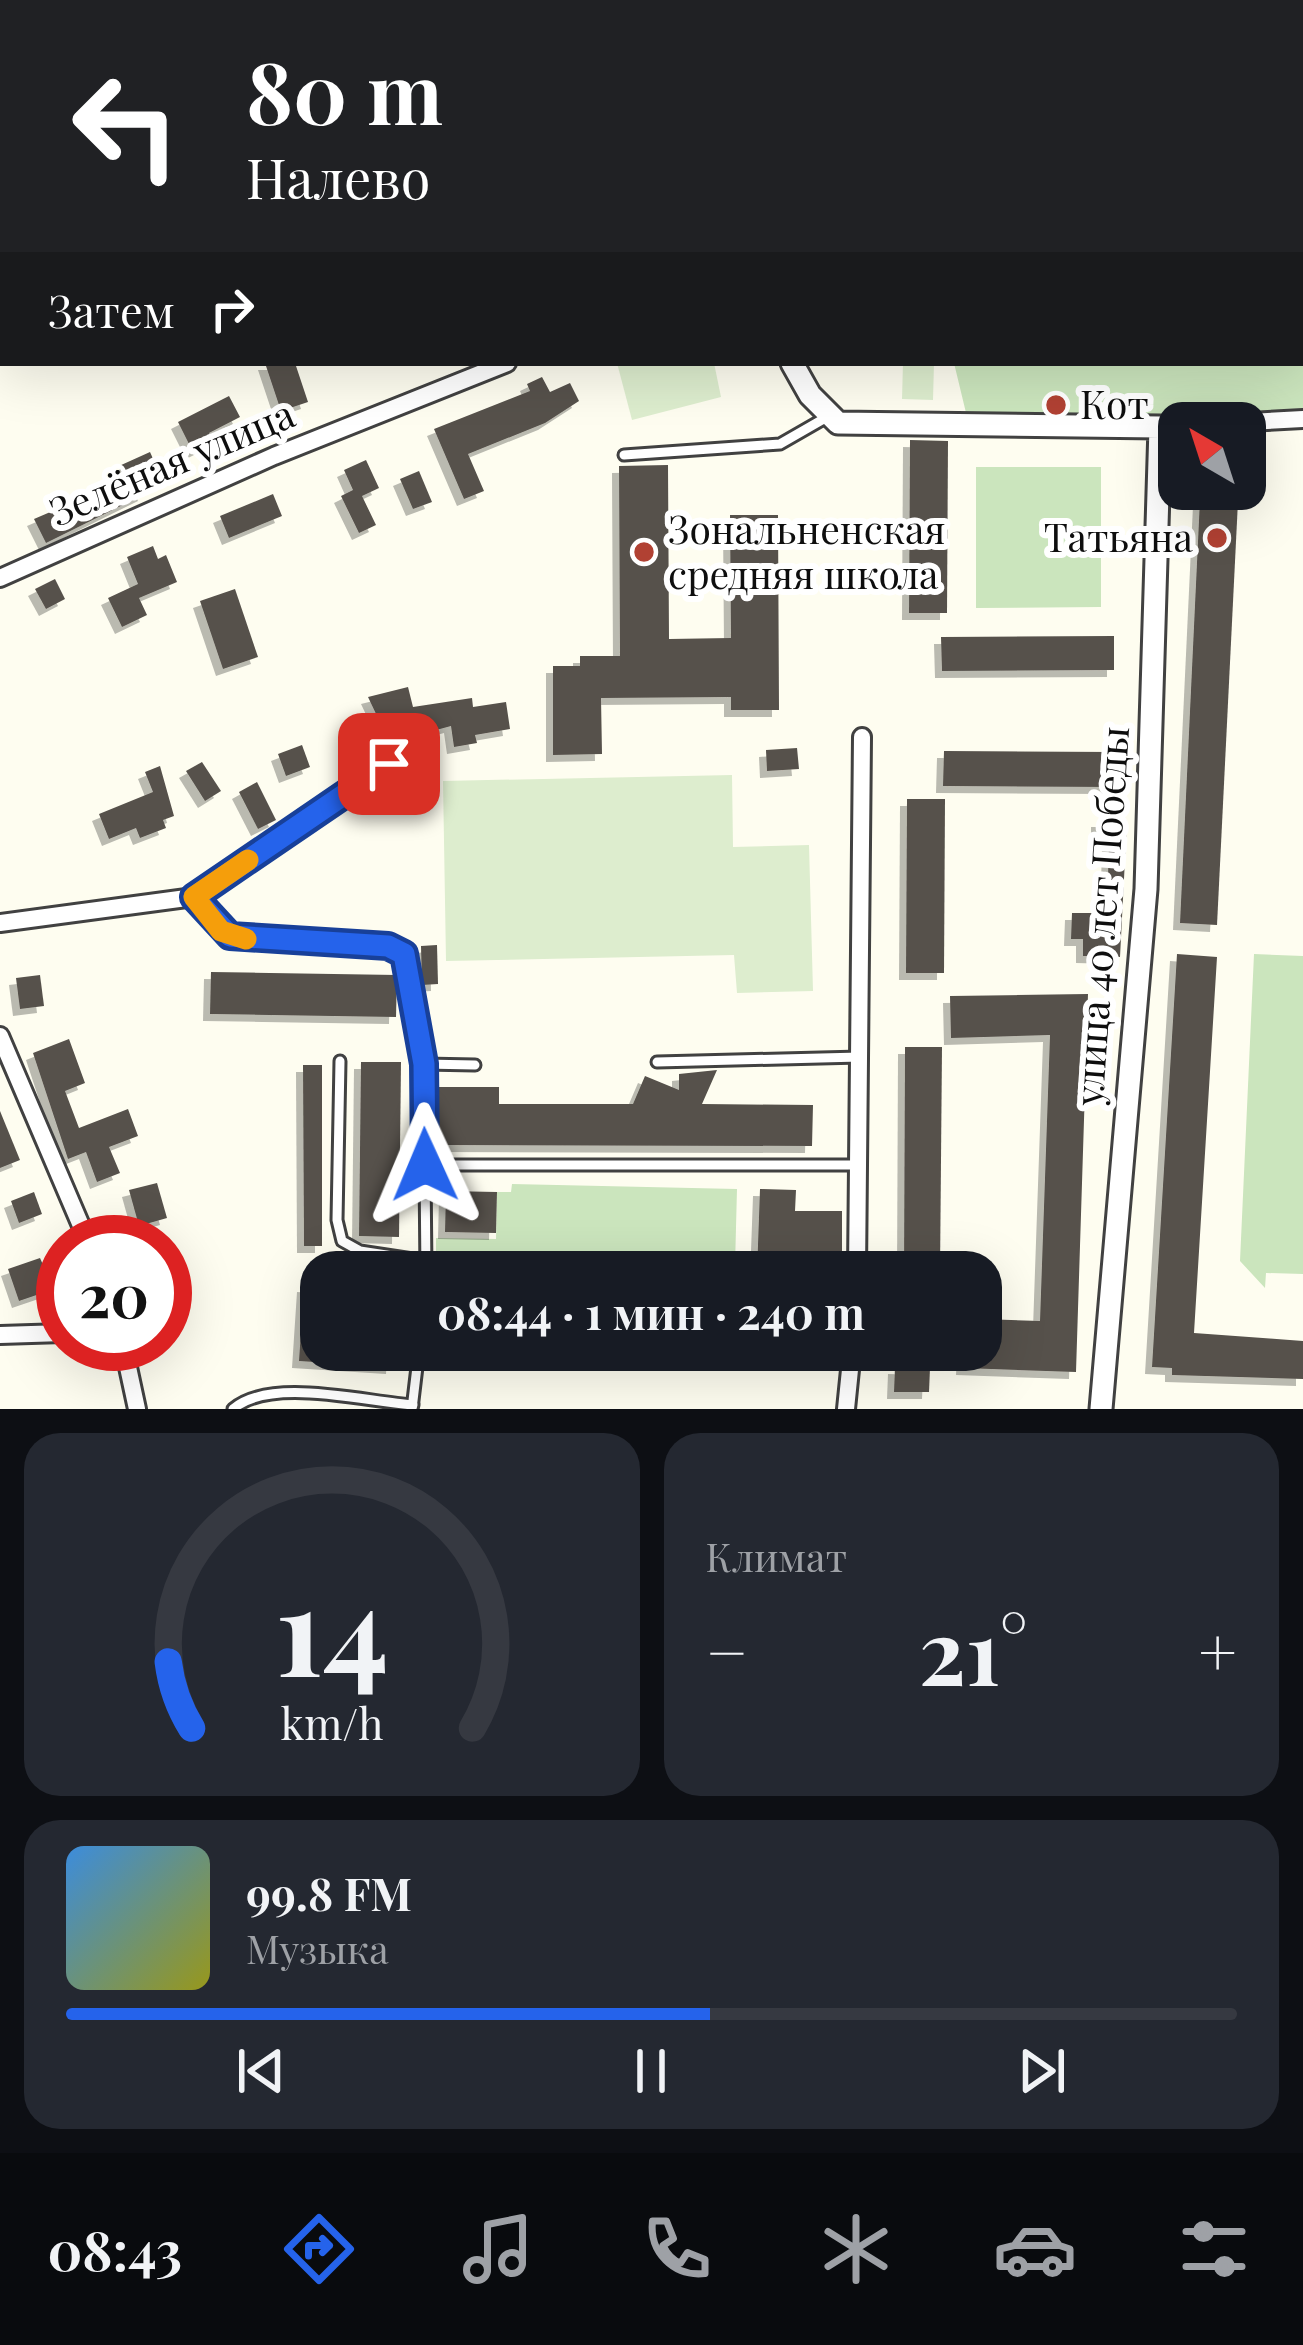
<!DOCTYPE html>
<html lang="ru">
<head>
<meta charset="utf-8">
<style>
	:root { --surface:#171b24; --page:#242831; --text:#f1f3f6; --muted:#9ea1a6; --line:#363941; --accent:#2563eb }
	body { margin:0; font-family:"Playfair Display",serif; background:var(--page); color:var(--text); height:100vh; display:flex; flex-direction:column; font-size:45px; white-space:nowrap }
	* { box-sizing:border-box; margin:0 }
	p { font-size:39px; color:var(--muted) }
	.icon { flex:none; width:66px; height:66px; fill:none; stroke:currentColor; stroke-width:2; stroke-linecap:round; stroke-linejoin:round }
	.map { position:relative; height:1409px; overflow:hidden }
	.side { display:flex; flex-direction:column; gap:24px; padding:24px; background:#0d0f14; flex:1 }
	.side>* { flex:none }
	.guide { position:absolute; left:0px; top:0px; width:1305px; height:366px; box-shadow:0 12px 48px #0002; background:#202124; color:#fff; overflow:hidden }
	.needle { width:78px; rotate:321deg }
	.fabs { position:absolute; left:1158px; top:402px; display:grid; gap:24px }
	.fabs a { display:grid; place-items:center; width:108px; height:108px; border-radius:24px; background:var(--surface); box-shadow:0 12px 48px #0002; font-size:60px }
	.speed { position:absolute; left:36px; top:1215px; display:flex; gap:24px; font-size:60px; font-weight:700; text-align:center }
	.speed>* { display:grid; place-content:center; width:156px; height:156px; border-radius:50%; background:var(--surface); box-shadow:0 12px 48px #0002; line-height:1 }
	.speed .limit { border:18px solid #d22; background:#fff; color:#111 }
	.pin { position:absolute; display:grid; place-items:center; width:102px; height:102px; color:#fff; margin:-51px; border-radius:24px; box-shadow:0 6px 18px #0006 }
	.me { position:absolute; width:132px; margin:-66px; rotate:359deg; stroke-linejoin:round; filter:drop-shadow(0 0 9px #0008) }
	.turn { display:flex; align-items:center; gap:42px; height:252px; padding:0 48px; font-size:54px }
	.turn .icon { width:156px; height:156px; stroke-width:2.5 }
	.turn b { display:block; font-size:84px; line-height:102px }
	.then { display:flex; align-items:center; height:114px; padding:0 48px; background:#0003; gap:24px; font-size:45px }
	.big { font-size:90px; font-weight:700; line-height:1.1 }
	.side .card { flex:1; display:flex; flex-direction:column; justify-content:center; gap:18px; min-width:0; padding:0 42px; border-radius:36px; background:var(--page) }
	.side .dial { align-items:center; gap:0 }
	.dial svg { height:312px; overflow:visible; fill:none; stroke:var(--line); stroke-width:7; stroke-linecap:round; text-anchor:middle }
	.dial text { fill:var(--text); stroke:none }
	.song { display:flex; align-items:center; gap:36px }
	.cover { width:144px; height:144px; border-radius:18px; background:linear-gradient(135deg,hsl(210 70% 55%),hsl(60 70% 35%)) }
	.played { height:12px; border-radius:6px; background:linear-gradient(90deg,var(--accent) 55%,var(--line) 55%) }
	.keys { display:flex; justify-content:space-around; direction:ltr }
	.heat { display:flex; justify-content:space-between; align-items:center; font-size:66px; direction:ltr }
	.side .tiles { flex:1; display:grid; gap:24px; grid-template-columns:1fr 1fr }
	.card:last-child { grid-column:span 2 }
	.trip { position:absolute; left:300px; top:1251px; width:702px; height:120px; border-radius:36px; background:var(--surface); box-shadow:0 12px 48px #0002; font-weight:700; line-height:120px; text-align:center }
	.menu { display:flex; height:192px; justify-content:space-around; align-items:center; background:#090b0e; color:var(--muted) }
	.menu .icon { width:84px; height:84px }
	.menu .active { color:var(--accent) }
	.menu b { font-size:54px; color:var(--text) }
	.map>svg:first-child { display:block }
	.green { fill:#cbe5bd }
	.pitch { fill:#ddedce }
	.building { fill:#56514b; filter:url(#shadow) }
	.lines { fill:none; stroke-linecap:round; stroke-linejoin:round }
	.service-casing { stroke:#414141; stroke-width:15 }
	.minor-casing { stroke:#414141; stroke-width:22 }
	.tertiary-casing { stroke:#414141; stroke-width:27 }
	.service { stroke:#fff; stroke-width:9 }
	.minor { stroke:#fff; stroke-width:16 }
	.tertiary { stroke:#fff; stroke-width:21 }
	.route-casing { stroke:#184099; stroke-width:30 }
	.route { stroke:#2563eb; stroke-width:21 }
	.slow { stroke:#f59e0b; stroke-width:21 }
	.poi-dot { fill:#b14133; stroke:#fff; stroke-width:4.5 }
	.labels { text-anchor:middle; stroke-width:12; stroke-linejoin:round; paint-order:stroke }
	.poi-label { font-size:39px; fill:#0e0e0e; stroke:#fff; text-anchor:start }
	.street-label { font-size:39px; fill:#0e0e0e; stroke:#fff }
</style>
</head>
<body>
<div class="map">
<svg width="1303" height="1409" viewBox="0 0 1303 1409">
	<defs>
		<filter id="shadow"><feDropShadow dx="-7" dy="7" stdDeviation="0" flood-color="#0004"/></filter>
	</defs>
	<rect width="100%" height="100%" fill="#fefdf0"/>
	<g class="green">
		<path d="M1303 337V412L967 417 954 363H1302Z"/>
		<path d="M976 467H1101V607L976 608Z"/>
		<path d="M1254 954 1303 956V1274L1266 1273 1265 1288 1240 1261Z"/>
		<path d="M512 1184 737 1189 735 1266 538 1272V1256L507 1255 506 1272H436V1238L496 1239 497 1192H511Z"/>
	</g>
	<g class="pitch">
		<path d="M617 363H714L721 397 632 420Z"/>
		<path d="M903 363H934L933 400 902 399Z"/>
		<path d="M732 775 733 847 809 845 813 991 737 993 734 955 446 961 443 781Z"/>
	</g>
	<g class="building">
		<path d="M265 363H295L308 402 281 411Z"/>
		<path d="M542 377 550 392 570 383 579 401 545 423 468 454 484 491 464 499 434 429 530 391 527 384Z"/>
		<path d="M229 396 240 417 209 433 213 442 193 452 178 422Z"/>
		<path d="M910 440 948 441 947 613H909Z"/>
		<path d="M150 452 159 472 139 481 145 494 46 543 34 519 125 480 119 466Z"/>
		<path d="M366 460 379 488 362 496 376 525 359 533 341 496 353 490 344 470Z"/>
		<path d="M668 465 669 639 731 638 730 515H778L779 710H731V697L601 698 602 754 553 755V666H580V656H620L619 466Z"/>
		<path d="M419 471 432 502 413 509 400 479Z"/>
		<path d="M273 494 282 516 229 538 220 516Z"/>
		<path d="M1200 499 1238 501 1217 925 1180 923Z"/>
		<path d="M153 546 158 559 166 555 177 582 139 598 147 615 122 627 108 598 138 584 127 557Z"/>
		<path d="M55 579 65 599 46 609 35 589Z"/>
		<path d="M235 589 258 657 223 669 200 601Z"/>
		<path d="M1114 636V670L942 671 941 637Z"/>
		<path d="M408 687 413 707 472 698 473 707 506 702 510 729 475 735 477 743 454 747 451 726 403 739 401 733 387 737 368 697Z"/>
		<path d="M302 745 310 767 286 776 278 754Z"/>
		<path d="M797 748 799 769 767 771 766 750Z"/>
		<path d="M944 751 1114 752V787L943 786Z"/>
		<path d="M202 762 221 791 205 801 186 771Z"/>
		<path d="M160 766 174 816 163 820 166 828 140 838 136 828 109 839 99 814 153 792 145 772Z"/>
		<path d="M257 782 276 820 258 829 239 792Z"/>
		<path d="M907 799H945L944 973H906Z"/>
		<path d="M1098 820H1127L1120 957 1083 956V939H1071L1072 913H1107L1109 840H1098Z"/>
		<path d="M437 945 438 984 422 985 421 946Z"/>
		<path d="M1177 954 1217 957 1194 1333 1303 1341V1379L1172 1375V1368L1152 1367Z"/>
		<path d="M211 972 397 975 396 1017 210 1014Z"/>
		<path d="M40 975 44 1006 20 1009 16 978Z"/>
		<path d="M1088 994 1076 1372 963 1368 964 1350H981V1319L1040 1321 1050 1035 951 1038 950 996Z"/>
		<path d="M69 1039 85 1083 65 1091 79 1128 128 1109 138 1136 109 1147 120 1173 97 1182 86 1152 68 1159 33 1053Z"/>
		<path d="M905 1047H942L940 1272H904Z"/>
		<path d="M361 1062H401L399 1237 359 1236Z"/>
		<path d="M303 1065H322V1246H304Z"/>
		<path d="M717 1070 702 1104 813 1105 812 1146 434 1145 433 1087H499V1104H633L645 1076 679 1090V1074Z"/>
		<path d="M0 1111 20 1160 0 1168Z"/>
		<path d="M157 1183 167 1218 139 1226 129 1190Z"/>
		<path d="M760 1189 796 1190 795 1211H842V1262H794V1272H757Z"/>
		<path d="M446 1191 497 1192 496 1233 445 1232Z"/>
		<path d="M34 1192 42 1214 19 1223 11 1201Z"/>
		<path d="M40 1258 44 1267 57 1262 63 1286 19 1301 8 1269Z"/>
		<path d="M304 1285 321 1286V1350H394L393 1367 299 1361Z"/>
		<path d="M895 1367 930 1368 929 1392H894Z"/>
	</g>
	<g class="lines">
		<defs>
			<g id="service">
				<path d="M624 455 780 444 827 417"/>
				<path d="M195 898 230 936 398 949 408 961 424 1064"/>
				<path d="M340 1061 337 1220 342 1241 360 1251 426 1261"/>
				<path d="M657 1062 860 1057"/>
				<path d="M425 1165H857"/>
				<path d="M426 1272 424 1064 475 1065"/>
				<path d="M233 1409C270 1377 362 1401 413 1405"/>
				<path d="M412 1409 419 1350"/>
			</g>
			<g id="minor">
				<path d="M0 172 3 171"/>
				<path d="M1160 427 1303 419"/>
				<path d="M0 578 274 456 507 363"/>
				<path d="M0 923 194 897 389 764"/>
				<path d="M0 1036 88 1242"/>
				<path d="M857 1272 862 737"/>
				<path d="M0 1335 63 1333"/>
				<path d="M123 1344 137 1409"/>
				<path d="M846 1409 852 1350"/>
			</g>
			<g id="tertiary">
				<path d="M922 3 923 0"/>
				<path d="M792 363 810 395 838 423 1160 427 1146 889 1101 1409"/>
			</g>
		</defs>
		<use href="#service" class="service-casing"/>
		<use href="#minor" class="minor-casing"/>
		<use href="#tertiary" class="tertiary-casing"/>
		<use href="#service" class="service"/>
		<use href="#minor" class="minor"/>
		<use href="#tertiary" class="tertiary"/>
	</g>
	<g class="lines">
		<defs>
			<path id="route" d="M389 764 194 897 230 936 388 946 404 954 424 1064 425 1165"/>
		</defs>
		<use href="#route" class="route-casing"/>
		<use href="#route" class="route"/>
		<path class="slow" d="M246 939 221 931 194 897 248 860"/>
	</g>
	<g class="poi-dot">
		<circle cx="1056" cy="405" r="12"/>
		<circle cx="1217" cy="538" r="12"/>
		<circle cx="644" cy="552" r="12"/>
	</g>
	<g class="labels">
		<g class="poi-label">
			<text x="1080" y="419">Кот</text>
			<text x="668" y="544">Зональненская<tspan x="668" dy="45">средняя школа</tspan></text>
			<text x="1193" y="552" text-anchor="end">Татьяна</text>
		</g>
		<g class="street-label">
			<text transform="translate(172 463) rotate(-23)" y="14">Зелёная улица</text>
			<text transform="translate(1102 916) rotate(-86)" y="14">улица 40 лет Победы</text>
		</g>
	</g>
</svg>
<div class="fabs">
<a><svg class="needle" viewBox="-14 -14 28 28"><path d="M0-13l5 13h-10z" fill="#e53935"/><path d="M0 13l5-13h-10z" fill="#9ea1a6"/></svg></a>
</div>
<div class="speed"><div class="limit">20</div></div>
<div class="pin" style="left:389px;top:764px;background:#d93025"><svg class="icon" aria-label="arrive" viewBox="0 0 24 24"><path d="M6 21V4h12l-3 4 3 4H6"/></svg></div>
<svg class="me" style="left:425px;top:1165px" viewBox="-20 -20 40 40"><path d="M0-17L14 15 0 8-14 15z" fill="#2563eb" stroke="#fff" stroke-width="4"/></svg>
<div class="trip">08:44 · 1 мин · 240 m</div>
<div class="guide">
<div class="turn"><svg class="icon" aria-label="left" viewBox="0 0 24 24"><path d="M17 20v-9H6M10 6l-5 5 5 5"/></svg><div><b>80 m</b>Налево</div></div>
<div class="then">Затем<svg class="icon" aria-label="right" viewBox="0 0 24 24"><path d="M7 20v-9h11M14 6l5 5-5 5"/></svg></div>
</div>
</div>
<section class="side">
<div class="tiles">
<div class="card dial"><svg viewBox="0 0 100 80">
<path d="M14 69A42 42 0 1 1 86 69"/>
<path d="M14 69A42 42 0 0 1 8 52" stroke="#2563eb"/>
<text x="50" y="56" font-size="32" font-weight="700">14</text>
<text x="50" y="72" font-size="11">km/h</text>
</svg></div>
<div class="card"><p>Климат</p>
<div class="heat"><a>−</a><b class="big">21°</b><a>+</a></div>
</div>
<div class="card">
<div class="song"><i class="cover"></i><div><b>99.8 FM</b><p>Музыка</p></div></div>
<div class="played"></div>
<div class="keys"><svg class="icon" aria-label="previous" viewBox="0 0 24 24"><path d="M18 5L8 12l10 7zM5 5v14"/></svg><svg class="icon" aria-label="pause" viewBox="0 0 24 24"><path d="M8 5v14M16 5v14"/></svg><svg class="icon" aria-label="next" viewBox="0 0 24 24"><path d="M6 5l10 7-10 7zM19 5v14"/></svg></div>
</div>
</div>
</section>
<nav class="menu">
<b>08:43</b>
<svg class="icon active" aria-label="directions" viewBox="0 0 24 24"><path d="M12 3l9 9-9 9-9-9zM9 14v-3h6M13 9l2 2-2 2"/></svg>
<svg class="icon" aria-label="music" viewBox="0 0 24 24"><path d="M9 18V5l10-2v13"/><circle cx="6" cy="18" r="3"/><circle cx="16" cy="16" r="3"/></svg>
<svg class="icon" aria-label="phone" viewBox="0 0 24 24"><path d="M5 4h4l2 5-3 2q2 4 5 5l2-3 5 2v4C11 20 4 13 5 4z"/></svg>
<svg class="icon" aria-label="climate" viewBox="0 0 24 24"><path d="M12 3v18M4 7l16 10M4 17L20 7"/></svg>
<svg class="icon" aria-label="car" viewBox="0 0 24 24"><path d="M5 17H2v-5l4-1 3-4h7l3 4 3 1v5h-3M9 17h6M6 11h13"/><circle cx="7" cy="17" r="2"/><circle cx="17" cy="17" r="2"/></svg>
<svg class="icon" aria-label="filters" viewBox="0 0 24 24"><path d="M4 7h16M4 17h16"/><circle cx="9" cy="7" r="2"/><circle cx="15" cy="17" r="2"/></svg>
</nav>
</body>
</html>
